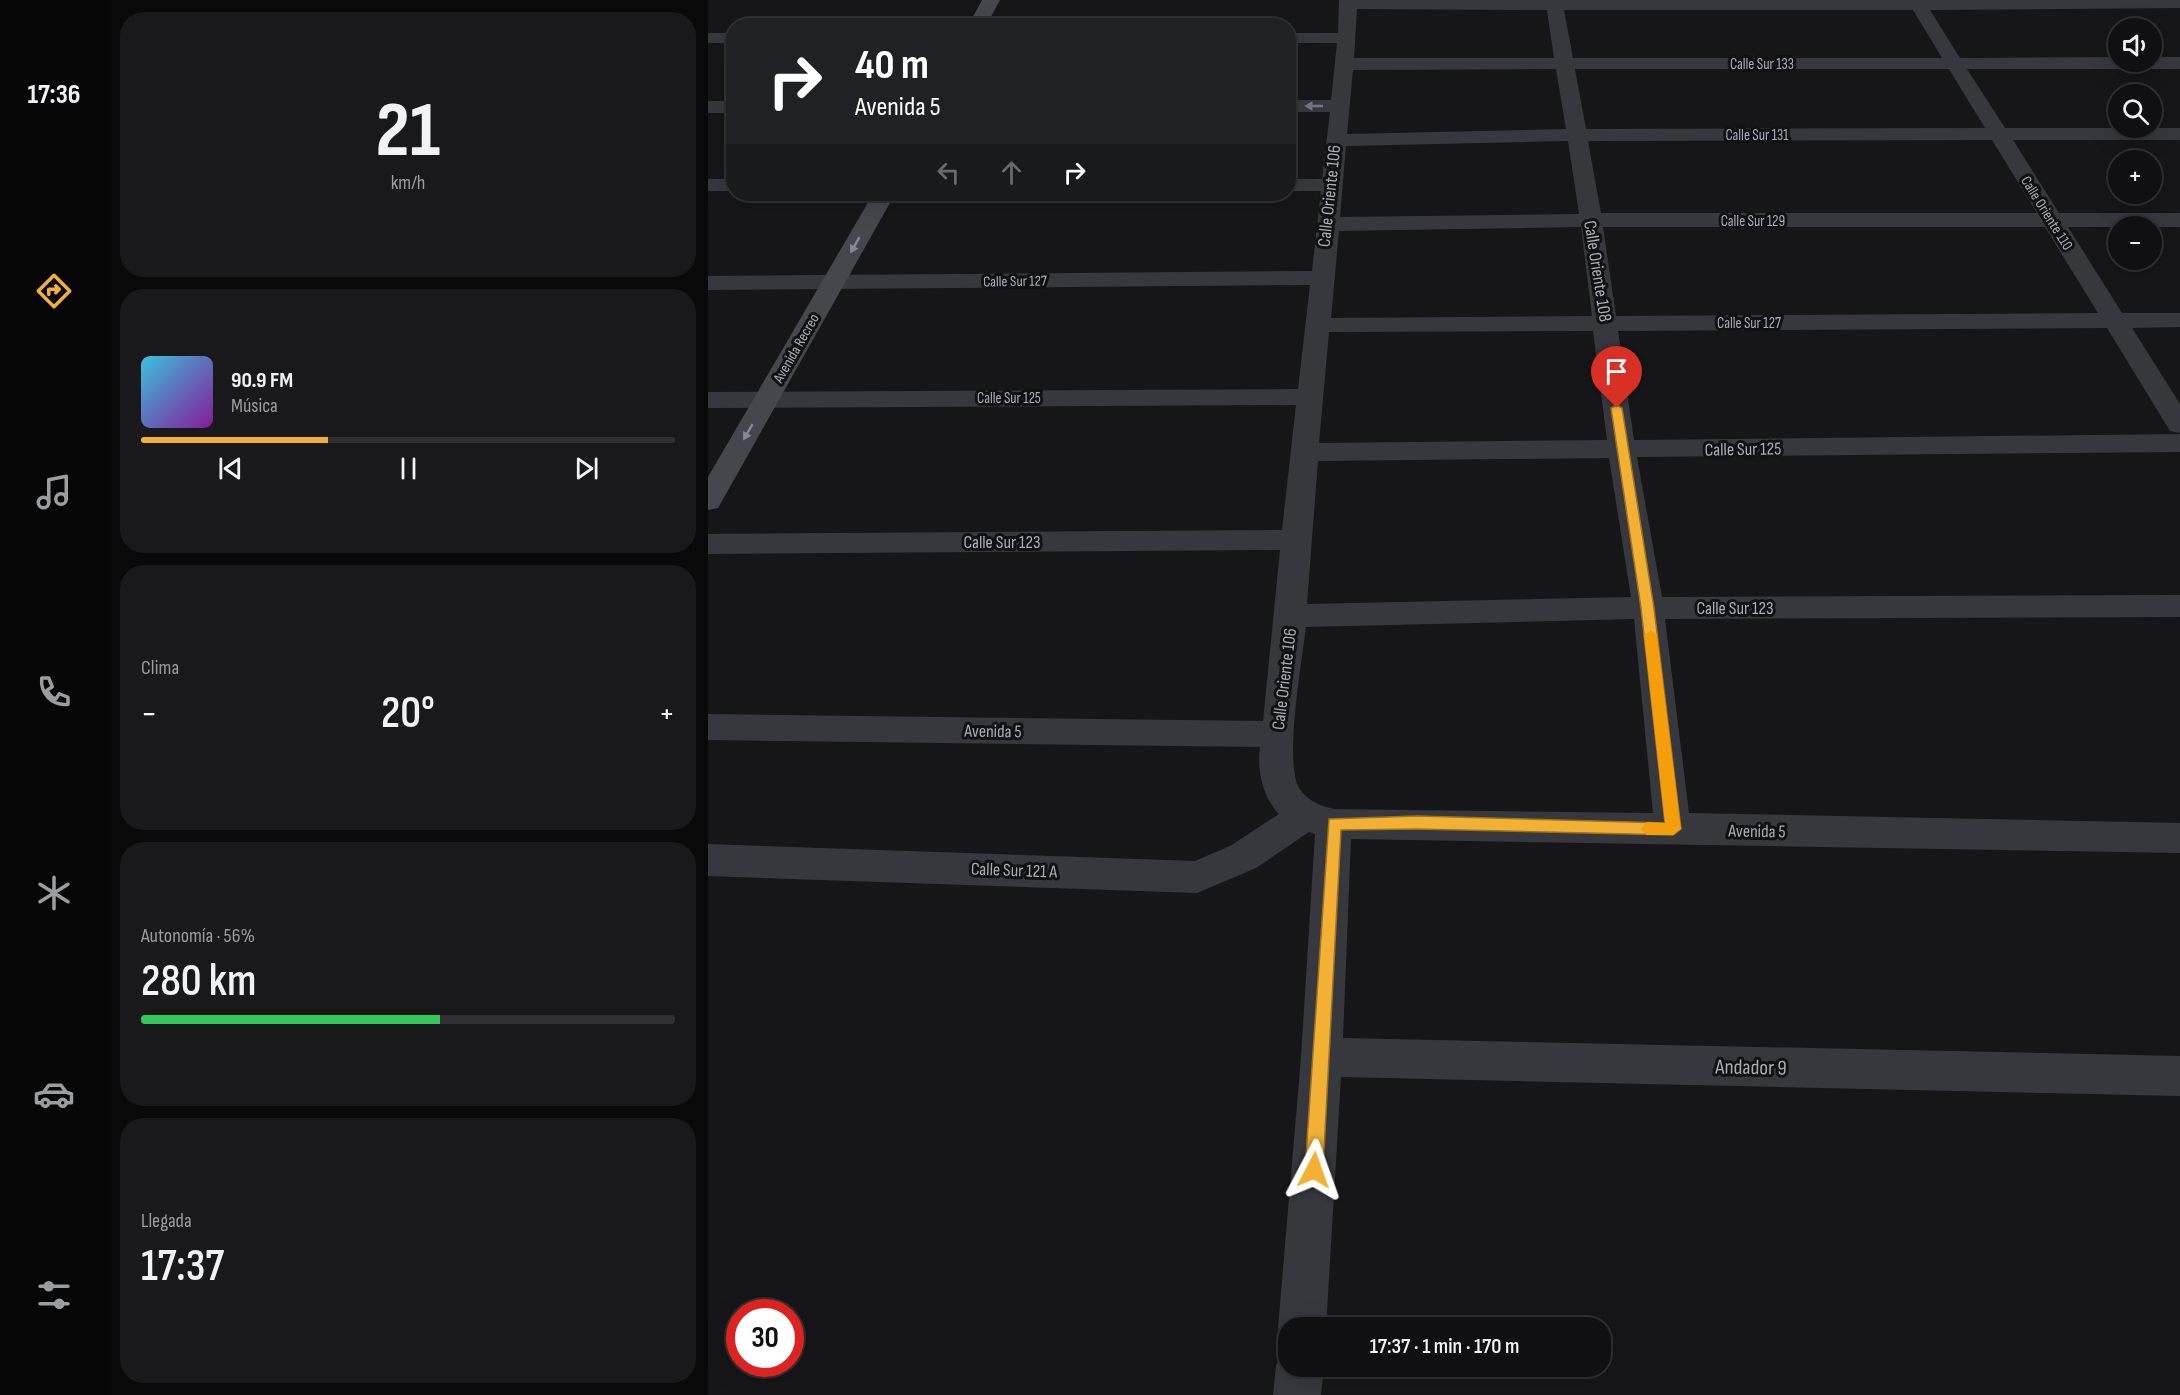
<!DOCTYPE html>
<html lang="es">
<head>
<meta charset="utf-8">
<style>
	:root { --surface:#101012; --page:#19191b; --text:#f1f3f6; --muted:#9c9d9f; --line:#303032; --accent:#f2b134 }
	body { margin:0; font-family:"Sofia Sans Condensed",sans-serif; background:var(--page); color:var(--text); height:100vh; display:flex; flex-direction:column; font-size:22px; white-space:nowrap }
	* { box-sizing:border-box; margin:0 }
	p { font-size:20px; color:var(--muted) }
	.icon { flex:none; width:33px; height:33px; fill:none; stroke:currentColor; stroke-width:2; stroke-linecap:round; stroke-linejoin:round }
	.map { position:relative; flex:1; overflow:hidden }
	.sheet { display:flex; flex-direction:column; gap:12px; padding:12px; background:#09090a; width:600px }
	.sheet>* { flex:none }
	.guide { position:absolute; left:18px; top:18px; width:570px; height:183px; border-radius:24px; box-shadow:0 6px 24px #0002,0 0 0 2px var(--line); background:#202124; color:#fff; overflow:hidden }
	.controls { position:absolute; left:1400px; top:18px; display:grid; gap:12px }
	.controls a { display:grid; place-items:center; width:54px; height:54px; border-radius:50%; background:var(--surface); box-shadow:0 6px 24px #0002,0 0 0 2px var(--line); font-size:30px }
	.speed { position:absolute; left:18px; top:1299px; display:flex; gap:12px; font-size:30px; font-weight:700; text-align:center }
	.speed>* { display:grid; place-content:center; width:78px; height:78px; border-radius:50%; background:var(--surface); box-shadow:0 6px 24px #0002,0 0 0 2px var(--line); line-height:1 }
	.speed .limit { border:9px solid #d22; background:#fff; color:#111 }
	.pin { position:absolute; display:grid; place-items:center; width:51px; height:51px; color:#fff; margin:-62px -26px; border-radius:50% 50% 50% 0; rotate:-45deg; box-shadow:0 0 6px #0007 }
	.pin .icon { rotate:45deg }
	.me { position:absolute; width:66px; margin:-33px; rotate:4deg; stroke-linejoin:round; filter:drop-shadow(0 0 4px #0008) }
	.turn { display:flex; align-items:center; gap:21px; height:126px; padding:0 30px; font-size:27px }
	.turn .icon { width:78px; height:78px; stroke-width:2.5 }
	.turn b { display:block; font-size:42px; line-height:51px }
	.lanes { display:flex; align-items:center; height:57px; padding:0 30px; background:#0003; justify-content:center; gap:30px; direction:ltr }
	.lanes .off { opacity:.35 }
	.big { font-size:45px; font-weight:600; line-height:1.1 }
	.sheet .tile { flex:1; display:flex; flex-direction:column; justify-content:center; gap:9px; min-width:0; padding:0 21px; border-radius:24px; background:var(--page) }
	.sheet .dial { align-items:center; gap:0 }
	.dial b { font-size:78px; line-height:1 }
	.song { display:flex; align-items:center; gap:18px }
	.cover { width:72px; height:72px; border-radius:9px; background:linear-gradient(135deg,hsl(190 70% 55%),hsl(290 70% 35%)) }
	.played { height:6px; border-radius:3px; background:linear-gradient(90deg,var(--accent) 35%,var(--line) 35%) }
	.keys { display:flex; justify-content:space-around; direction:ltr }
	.heat { display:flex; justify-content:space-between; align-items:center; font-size:33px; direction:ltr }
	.charge { height:9px; border-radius:4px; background:linear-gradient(90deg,#34c759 56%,var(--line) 0) }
	.trip { position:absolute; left:570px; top:1317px; width:333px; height:60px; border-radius:24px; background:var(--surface); box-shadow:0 6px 24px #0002,0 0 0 2px var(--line); font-weight:600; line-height:60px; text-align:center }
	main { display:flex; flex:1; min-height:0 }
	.dock { display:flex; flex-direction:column; width:108px; justify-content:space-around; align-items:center; background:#060607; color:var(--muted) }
	.dock .icon { width:42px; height:42px }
	.dock .current { color:var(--accent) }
	.dock b { font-size:27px; color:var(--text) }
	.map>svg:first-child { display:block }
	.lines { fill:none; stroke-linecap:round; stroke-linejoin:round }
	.street { fill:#37383d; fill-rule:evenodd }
	.secondary { fill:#45474d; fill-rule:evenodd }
	.oneway { fill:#757881 }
	.oneway2 { fill:#858993 }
	.route { fill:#f2b134; stroke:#9d7322; stroke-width:1.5 }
	.slow { fill:#f59e0b }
	.labels { text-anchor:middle; stroke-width:6; stroke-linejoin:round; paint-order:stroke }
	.far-street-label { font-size:15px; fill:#a8adb8; stroke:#111113 }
	.street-label { font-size:18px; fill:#a8adb8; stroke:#111113 }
	.near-street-label { font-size:21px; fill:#a8adb8; stroke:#111113 }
</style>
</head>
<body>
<main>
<nav class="dock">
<b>17:36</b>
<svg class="icon current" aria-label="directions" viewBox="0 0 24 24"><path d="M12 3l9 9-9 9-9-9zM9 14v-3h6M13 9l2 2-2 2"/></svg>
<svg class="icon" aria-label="music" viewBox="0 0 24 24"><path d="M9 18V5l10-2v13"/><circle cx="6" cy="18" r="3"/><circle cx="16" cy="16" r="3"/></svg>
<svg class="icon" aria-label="phone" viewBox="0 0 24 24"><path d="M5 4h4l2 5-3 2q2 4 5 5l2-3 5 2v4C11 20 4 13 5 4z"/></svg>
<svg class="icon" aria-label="climate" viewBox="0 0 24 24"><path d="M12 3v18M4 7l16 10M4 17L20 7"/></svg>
<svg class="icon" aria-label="car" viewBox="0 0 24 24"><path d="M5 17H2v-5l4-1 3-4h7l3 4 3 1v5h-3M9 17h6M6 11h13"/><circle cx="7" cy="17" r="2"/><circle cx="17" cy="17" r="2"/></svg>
<svg class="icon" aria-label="filters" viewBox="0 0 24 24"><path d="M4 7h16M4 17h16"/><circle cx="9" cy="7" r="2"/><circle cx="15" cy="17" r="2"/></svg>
</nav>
<section class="sheet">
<div class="tile dial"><b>21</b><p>km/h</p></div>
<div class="tile">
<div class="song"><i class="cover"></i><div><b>90.9 FM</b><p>Música</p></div></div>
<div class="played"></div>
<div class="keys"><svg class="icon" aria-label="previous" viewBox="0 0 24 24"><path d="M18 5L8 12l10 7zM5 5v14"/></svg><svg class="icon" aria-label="pause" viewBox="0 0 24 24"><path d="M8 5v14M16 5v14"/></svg><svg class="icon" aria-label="next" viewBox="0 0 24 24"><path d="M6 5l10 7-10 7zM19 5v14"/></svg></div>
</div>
<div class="tile"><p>Clima</p>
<div class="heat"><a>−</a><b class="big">20°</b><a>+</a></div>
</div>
<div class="tile"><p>Autonomía · 56%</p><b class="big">280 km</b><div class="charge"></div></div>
<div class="tile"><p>Llegada</p><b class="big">17:37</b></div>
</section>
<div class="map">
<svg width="1472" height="1395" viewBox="0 0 1472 1395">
	<rect width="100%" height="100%" fill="#161618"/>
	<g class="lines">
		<g class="street">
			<path d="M631 0H1472V8L1222 10 1252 58 1410 57V62H1443V57H1472V69H1259L1297 128H1472V140H1305L1351 213H1472V227H1360L1414 313H1472V327L1424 328 1472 404V433L1462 431 1399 328 910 331 926 440 1472 434V452L929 457 954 597 1472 595V617L957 619 981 813 1472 823V853L643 839 635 1038 1472 1056V1096L633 1077 618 1328H580V1346L577 1345 570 1328 593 1057 607 834 601 832 548 868 489 893 0 876V844L487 861 522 846 571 814C554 796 549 770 552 747L0 740V714L555 721 572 550 0 554V534L574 530 588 405 0 408V392L590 389 602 285 0 290V276L604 271 613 191H580V179H614L622 112H580V100H623L629 43H580V33H630ZM649 9 839 10 846 58H646ZM856 10H1205L1234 58H865ZM848 69 858 129 639 134 645 70ZM867 69H1241L1277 128 878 129ZM1284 140 1329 213H893L880 141ZM860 141 871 214 632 217 638 146ZM873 227 884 316 623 318 631 231ZM895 227H1337L1390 313 908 316ZM885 331 899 440 611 443 621 332ZM901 458 923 597 599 604 610 461ZM926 619 945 813 626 809C613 806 599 801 591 788 576 762 594 661 598 627Z"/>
			<rect x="0" y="33" width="26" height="10"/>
			<rect x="0" y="101" width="26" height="12"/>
			<rect x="0" y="179" width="26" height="12"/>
			<path d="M580 1347V1366H616L613 1395H565L568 1366 575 1349Z"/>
		</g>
		<g class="secondary">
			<path d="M274 0H292L278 26H260Z"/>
			<path d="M165 194H187L14 501 10 508 0 510V477Z"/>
		</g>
	</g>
	<defs><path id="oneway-solid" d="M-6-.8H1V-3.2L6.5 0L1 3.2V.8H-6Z" transform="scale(1.5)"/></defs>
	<use class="oneway" href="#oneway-solid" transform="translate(606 106) rotate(180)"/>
	<g class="oneway2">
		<use href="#oneway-solid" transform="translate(147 245) rotate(119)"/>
		<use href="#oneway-solid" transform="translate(40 432) rotate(120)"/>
	</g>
	<path class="route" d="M909 405 914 408 946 608 973 829 965 835 709 829 633 830 615 1170 613 1176 606 1179 600 1176 597 1170 621 819 709 816 957 823 933 608 903 408Z"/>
	<path class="slow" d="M943 630 949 635 973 829 965 835H939L932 829 939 822 957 823 936 635Z"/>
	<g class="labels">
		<g class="far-street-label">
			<text x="1054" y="69">Calle Sur 133</text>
			<text x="1049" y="140">Calle Sur 131</text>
			<text transform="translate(1339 213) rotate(58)" y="5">Calle Oriente 110</text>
			<text x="1045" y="226">Calle Sur 129</text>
			<text transform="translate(307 281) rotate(-1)" y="5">Calle Sur 127</text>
			<text x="1041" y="328">Calle Sur 127</text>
			<text transform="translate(88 348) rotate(-60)" y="5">Avenida Recreo</text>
			<text x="301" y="403">Calle Sur 125</text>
		</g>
		<g class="street-label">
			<text transform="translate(621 196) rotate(-84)" y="6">Calle Oriente 106</text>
			<text transform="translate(890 271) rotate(81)" y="6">Calle Oriente 108</text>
			<text transform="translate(1035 449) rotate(-1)" y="6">Calle Sur 125</text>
			<text x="294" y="548">Calle Sur 123</text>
			<text x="1027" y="614">Calle Sur 123</text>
			<text transform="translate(576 679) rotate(-83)" y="6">Calle Oriente 106</text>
			<text transform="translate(285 731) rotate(1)" y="6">Avenida 5</text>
			<text transform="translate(1049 831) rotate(1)" y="6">Avenida 5</text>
			<text transform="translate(306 870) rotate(2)" y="6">Calle Sur 121 A</text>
		</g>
		<g class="near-street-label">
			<text transform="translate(1043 1067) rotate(1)" y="7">Andador 9</text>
		</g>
	</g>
</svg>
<div class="controls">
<a><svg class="icon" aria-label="sound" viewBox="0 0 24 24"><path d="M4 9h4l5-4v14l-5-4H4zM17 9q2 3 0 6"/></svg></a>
<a><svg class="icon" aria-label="search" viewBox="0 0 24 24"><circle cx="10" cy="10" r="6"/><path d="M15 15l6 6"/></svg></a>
<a>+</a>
<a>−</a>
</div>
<div class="speed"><div class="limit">30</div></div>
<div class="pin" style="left:909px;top:408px;background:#d93025"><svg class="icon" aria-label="arrive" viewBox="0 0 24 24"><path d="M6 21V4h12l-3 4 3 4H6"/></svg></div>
<svg class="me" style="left:606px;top:1170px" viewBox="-20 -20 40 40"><path d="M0-17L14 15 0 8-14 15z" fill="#f2b134" stroke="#fff" stroke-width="4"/></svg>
<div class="trip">17:37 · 1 min · 170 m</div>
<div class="guide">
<div class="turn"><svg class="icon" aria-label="right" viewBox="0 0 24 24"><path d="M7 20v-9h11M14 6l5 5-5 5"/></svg><div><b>40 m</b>Avenida 5</div></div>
<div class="lanes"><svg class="icon off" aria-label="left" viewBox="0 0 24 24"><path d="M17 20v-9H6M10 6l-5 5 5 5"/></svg><svg class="icon off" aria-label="ahead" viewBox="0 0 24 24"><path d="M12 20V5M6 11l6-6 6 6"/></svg><svg class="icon" aria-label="right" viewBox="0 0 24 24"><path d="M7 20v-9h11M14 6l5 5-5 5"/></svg></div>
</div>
</div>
</main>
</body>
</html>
